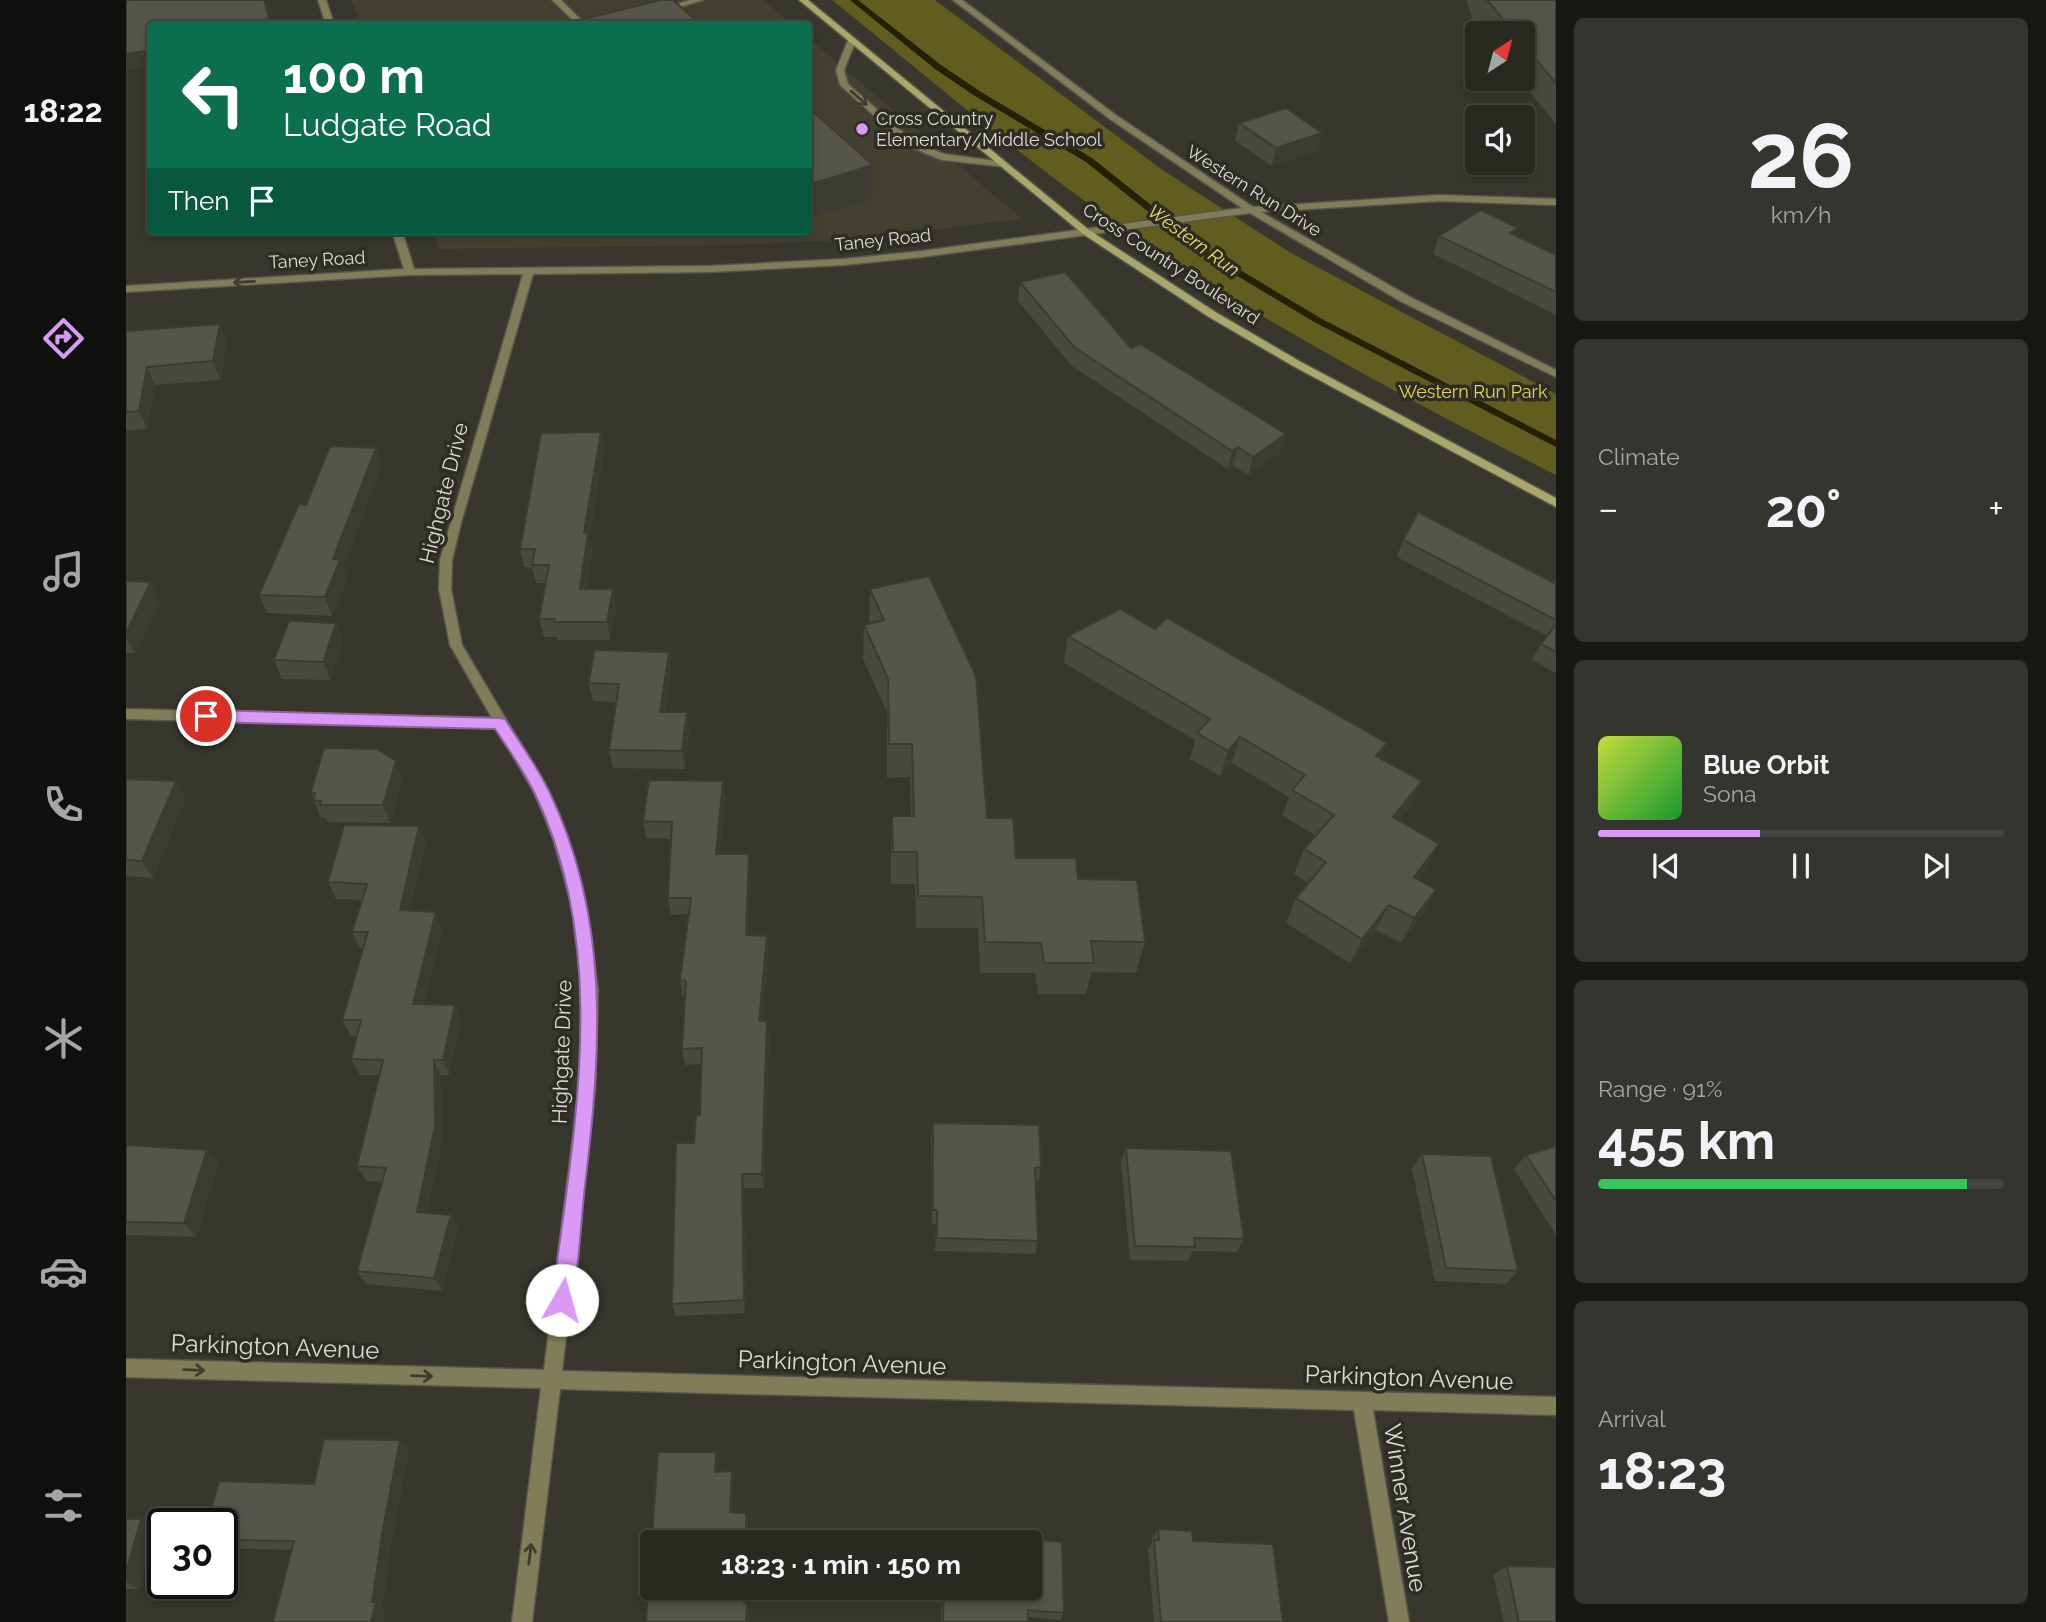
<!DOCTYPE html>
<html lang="en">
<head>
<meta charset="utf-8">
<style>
	:root { --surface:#292922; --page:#35352f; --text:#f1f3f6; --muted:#a5a6a5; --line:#454540; --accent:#db99f6 }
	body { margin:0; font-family:Raleway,sans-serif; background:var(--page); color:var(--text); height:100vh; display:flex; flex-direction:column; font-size:26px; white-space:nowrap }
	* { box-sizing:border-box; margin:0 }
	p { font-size:23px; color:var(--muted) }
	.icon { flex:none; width:38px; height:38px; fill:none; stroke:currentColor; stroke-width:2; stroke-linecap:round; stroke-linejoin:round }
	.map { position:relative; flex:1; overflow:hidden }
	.panel { display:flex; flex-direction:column; gap:18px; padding:18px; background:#171713; width:490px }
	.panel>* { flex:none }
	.banner { position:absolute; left:21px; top:21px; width:665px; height:214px; border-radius:7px; box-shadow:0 4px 10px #0003,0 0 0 2px var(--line); background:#0b6e4f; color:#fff; overflow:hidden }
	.needle { width:46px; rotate:36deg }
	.controls { position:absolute; left:1339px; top:21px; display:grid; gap:14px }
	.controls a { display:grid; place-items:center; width:70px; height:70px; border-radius:7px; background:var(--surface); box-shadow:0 4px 10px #0003,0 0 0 2px var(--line); font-size:35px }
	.speed { position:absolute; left:21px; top:1508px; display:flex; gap:14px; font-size:35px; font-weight:700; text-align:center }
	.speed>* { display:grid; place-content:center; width:91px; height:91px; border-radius:50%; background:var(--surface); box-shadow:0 4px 10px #0003,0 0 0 2px var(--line); line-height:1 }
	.speed .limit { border:4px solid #111; border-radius:10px; background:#fff; color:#111 }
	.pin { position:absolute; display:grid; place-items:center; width:60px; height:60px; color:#fff; margin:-30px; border:4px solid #fff; border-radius:50%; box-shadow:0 2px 7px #0007 }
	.me { position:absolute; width:77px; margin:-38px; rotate:7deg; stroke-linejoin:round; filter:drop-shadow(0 0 5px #0008) }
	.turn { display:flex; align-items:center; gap:24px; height:147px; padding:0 21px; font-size:32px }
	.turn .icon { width:91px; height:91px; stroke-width:2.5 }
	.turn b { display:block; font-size:49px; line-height:60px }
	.then { display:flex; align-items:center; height:66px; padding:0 21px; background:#0003; gap:14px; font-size:26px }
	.big { font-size:52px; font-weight:700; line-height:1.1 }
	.panel .widget { flex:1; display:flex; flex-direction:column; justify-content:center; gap:10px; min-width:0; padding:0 24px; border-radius:10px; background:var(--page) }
	.panel .dial { align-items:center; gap:0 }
	.dial b { font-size:91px; line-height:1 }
	.song { display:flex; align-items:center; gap:21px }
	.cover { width:84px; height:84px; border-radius:10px; background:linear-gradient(135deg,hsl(70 70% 55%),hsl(130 70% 35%)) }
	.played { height:7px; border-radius:4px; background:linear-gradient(90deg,var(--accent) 40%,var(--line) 40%) }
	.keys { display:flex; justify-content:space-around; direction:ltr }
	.heat { display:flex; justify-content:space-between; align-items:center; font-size:38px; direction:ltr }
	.charge { height:10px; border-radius:5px; background:linear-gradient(90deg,#34c759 91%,var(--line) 0) }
	.trip { position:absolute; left:514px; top:1530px; width:402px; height:70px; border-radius:7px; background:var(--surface); box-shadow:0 4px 10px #0003,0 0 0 2px var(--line); font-weight:700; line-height:70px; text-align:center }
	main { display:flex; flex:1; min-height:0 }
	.dock { display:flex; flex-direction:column; width:126px; justify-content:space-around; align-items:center; background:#10100e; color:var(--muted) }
	.dock .icon { width:49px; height:49px }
	.dock .active { color:var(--accent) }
	.dock b { font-size:32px; color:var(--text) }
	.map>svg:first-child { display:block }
	.built { fill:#424131 }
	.green { fill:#615d1e }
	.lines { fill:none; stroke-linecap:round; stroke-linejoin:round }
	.stream { fill:#242204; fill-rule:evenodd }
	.lane-casing { stroke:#55554b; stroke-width:3 }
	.street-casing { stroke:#55554b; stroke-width:3 }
	.secondary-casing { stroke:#55554b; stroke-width:3 }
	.lane { fill:#807e59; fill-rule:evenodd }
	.street { fill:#807e59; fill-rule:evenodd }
	.secondary { fill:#aaa76b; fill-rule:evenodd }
	.wall { fill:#494940 }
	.shaded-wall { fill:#3c3c34 }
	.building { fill:#55554a; stroke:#3c3c34; stroke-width:2 }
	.oneway { stroke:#3e3d2e }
	.route { fill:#db99f6; stroke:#8e63a0; stroke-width:2 }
	.poi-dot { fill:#db99f6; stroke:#2d2d23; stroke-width:2.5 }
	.labels { text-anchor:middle; stroke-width:7; stroke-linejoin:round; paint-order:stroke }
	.far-poi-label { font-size:18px; fill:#dcdcd6; stroke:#2d2d23; text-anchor:start }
	.far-street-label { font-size:18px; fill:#dcdcd6; stroke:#2d2d23 }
	.far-park-label { font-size:18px; fill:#e0d857; stroke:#2d2d23 }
	.far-water-label { font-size:19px; font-style:italic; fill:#e7df5f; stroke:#2d2d23 }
	.street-label { font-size:21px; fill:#dcdcd6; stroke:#2d2d23 }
	.near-street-label { font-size:24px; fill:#dcdcd6; stroke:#2d2d23 }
</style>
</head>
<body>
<main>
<nav class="dock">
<b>18:22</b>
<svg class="icon active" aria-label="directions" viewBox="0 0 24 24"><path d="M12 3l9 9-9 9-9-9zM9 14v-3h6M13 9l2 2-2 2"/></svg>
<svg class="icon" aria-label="music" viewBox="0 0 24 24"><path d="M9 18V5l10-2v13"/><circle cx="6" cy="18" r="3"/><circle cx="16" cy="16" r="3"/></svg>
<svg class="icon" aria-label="phone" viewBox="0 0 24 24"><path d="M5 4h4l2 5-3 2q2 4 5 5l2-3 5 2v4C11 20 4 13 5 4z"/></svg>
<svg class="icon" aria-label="climate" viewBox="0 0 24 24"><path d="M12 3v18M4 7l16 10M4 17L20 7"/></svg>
<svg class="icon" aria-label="car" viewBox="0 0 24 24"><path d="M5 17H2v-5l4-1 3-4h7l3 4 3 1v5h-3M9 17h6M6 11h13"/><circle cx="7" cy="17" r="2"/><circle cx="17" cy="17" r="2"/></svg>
<svg class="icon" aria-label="filters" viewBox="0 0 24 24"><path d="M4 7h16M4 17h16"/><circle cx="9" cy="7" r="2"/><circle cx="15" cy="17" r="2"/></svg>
</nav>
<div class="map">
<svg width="1430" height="1622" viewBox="0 0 1430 1622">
	<rect width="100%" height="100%" fill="#37372d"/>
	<g class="built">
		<path d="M226 0H637L666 24H235Z"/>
		<path d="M683 39 896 219 725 240 609 245 313 249 307 231H682Z"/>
	</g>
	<path class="green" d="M706 0H809L1035 169 1165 253 1430 394V475C1294 406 1161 335 1033 252 918 178 813 86 706 0Z"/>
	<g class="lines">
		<path class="stream" d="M724 0H732L815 65 855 92 966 158 1084 252 1196 319 1430 440V447L1190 323 1078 256 960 162 849 96 809 69Z"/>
		<defs>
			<g id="lane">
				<path d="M426 0H435L459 24H451Z"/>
				<path d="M564 0H577L537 12 533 10Z"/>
				<path d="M723 38 730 40 718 70 722 84 788 142 818 154 878 162 883 165 881 167 816 160 782 146 714 85 710 70Z"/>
			</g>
			<g id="street">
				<path d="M192 0H200L208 24H200Z"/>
				<path d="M827 0H836L991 116 1127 207 1313 195 1430 199V205L1313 201 1135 212 1284 297 1430 370V377L1276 302 1124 213 796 257 718 265 584 272 407 274 335 523 326 560 325 589 336 645 421 789 441 838 460 906 472 990 469 1089 436 1371 1430 1397V1415L1247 1410 1283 1622H1263L1228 1410 434 1389 406 1622H386L415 1388 0 1377V1359L418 1370 453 1089 456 990 446 906 427 838 409 794 371 728 0 719V709L366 718 324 645 313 589 314 560 397 274 284 275 0 292V286L278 269 266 231H276L288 269 584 266 718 259 796 251 1116 208 984 119Z"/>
			</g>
			<path id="secondary" d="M673 0H682L963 230 1091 313 1175 362 1430 498V507L1167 366 1083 317 957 234Z"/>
		</defs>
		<use href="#lane" class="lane-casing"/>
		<use href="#street" class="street-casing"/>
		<use href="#secondary" class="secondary-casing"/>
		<use href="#lane" class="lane"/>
		<use href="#street" class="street"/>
		<use href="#secondary" class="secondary"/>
	</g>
	<g class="wall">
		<path d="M1340 0H1430V124L1393 79H1396V33H1357L1347 21Z"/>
		<path d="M1113 123 1196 133 1192 151 1146 166 1109 141Z"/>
		<path d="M1389 235 1430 255V315L1307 254 1313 236Z"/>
		<path d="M894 282 1005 348 1160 434 1154 453 1122 475 1107 466 1102 469 946 366 892 301Z"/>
		<path d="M0 331 101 343 94 380 29 385 21 429 0 431Z"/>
		<path d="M478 450 463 538 466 552 460 589 490 607 484 640H432L431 637H418L413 619 420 583H410L406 568 398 567 394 549Z"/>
		<path d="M255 466 217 568 221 578 206 616 141 613 133 595 180 505Z"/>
		<path d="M1277 540 1430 584V673L1406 660 1415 644 1421 636 1271 557Z"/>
		<path d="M0 581 34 600 9 653H0Z"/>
		<path d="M744 589 861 818 890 858 952 879 1019 942 1010 973 965 972 960 994H912L909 973H854L852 928H790L789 884H765V848L766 816H785L784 777 761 778V712L737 659 738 625 743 624Z"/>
		<path d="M210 623 217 641 204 680 156 679 148 660Z"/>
		<path d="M942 636 1254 758 1296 781 1284 807 1273 820 1300 869 1292 879 1296 915 1275 943 1250 930 1224 963 1160 923 1170 898 1183 883 1168 874 1178 849 1190 836 1156 815 1163 797 1106 763 1094 776 1064 759 1069 740 938 663Z"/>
		<path d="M545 670 539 712 563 730 559 769 487 768 483 750 490 702 467 701 463 683Z"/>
		<path d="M276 778 264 823 202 822 200 818 194 817 185 792Z"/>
		<path d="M0 779 59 799 27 878 0 876Z"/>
		<path d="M599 798 593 854 624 871 622 935 641 936 642 952 636 1021H641L643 1037 638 1188H618L619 1313 550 1316 546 1304 568 1143 574 1115 575 1064 559 1065 556 1049 559 997H557L554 980 562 914 545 915 542 898 545 839 520 838 517 821Z"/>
		<path d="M293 826 300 844 284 911 316 929 298 1004 335 1021 323 1075H314L316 1141 301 1213 325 1215 332 1229 316 1291 240 1284 231 1271 257 1182 240 1181 231 1166 253 1075H234L225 1059 231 1036H225L216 1020 237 948H234L226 932 236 900 210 899 202 882Z"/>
		<path d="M807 1123 915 1167 912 1182H909L912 1241 909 1254 809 1251 810 1224H806L805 1138Z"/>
		<path d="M0 1145 81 1150 92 1165 70 1237 0 1235Z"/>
		<path d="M1430 1146V1235L1388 1169 1400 1155Z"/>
		<path d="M1000 1148 1118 1239 1111 1252 1067 1251 1062 1261 1004 1260 995 1163Z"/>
		<path d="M1296 1154 1392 1271 1380 1284 1309 1281 1286 1169Z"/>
		<path d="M283 1450 266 1538 256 1607 259 1610 166 1550 96 1548V1524L188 1484Z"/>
		<path d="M0 1519H15L29 1529 13 1589H0Z"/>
		<path d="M1032 1529 1067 1541 1157 1622H1028L1022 1549 1026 1543V1538Z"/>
		<path d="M819 1533 936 1542 938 1613 934 1620 902 1617V1622H815L816 1587H905V1542H817Z"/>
		<path d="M1381 1566 1430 1622H1378L1367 1575Z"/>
	</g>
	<g class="shaded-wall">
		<path d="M139 0 145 24H137L135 20Z"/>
		<path d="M24 50V67L0 71V54Z"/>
		<path d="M1196 133 1192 151 1146 166 1150 148Z"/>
		<path d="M747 165 746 199 682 219V185Z"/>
		<path d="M94 324 101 343 94 380 87 361Z"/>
		<path d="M21 367 29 385 21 429 13 411Z"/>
		<path d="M475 432 478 450 463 538 466 552 457 607 454 589 458 533Z"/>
		<path d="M1160 434 1154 453 1122 475 1127 457Z"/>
		<path d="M1112 447 1107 466 1102 469 1106 451Z"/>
		<path d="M250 448 255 466 217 568 221 578 206 616 199 597 207 559Z"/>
		<path d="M25 582 34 600 9 653 0 637V633Z"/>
		<path d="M487 589 490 607 484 640 481 622Z"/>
		<path d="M210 623 217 641 204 680 197 662Z"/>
		<path d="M543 652 545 670 536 730 534 712Z"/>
		<path d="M561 712 563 730 559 769 556 751Z"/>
		<path d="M1114 737 1106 763 1094 776 1102 751Z"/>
		<path d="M1261 743 1250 769V756Z"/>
		<path d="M270 761 276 778 264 823 257 805Z"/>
		<path d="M50 781 59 799 27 878 16 861Z"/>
		<path d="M597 781 599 798 591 871 590 854Z"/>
		<path d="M1296 781 1284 807 1255 842 1267 817Z"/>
		<path d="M293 826 300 844 281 927 274 910Z"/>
		<path d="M1313 844 1300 869 1275 901 1288 877Z"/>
		<path d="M623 854 624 871 621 951 620 935Z"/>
		<path d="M1310 890 1296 915 1275 943 1288 918Z"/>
		<path d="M1263 905 1250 930 1224 963 1236 939Z"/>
		<path d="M310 912 316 929 294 1020 287 1004Z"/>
		<path d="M641 936 642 952 634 1037 633 1021Z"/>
		<path d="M329 1005 335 1021 323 1075 317 1060Z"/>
		<path d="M641 1021 643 1037 638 1188 636 1174Z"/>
		<path d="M308 1060 314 1075 316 1141 298 1226 291 1212Z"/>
		<path d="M81 1150 92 1165 70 1237 58 1223Z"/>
		<path d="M616 1174 618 1188 619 1313 618 1300Z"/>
		<path d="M325 1215 332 1229 316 1291 308 1278Z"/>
		<path d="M274 1440 283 1450 266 1538 256 1607 259 1610 257 1622H245L246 1602 257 1529Z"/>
		<path d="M590 1452 593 1463 592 1482 589 1472Z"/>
		<path d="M606 1471 608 1481 606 1522 604 1512Z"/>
		<path d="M620 1513 622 1522V1542H620Z"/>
		<path d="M15 1519 29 1529 13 1589 0 1582V1572Z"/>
		<path d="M618 1587H621L620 1611 618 1603Z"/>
		<path d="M621 1603 623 1611V1622H620Z"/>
	</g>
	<g class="building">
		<path d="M4 0H138L143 19 135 20 137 24H24V50L0 54V1Z"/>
		<path d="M535 0H547L574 24H437Z"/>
		<path d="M1361 0H1430V83L1396 43V33H1389Z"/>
		<path d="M682 107 747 165 682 185Z"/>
		<path d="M1160 108 1196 133 1150 148 1113 123Z"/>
		<path d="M1355 210 1392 228 1384 233 1430 255V292L1313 236Z"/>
		<path d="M939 272 1005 348 1014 344 1160 434 1127 457 1112 447 1106 451 948 347 894 282Z"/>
		<path d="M94 324 87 361 21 367 13 411 0 412V331Z"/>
		<path d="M475 432 458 533H462L454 589H487L481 622H428L429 619H413L423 565H406L409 549H394L415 433Z"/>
		<path d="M204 446 250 448 207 559 214 560 199 597 133 595 173 504 180 505Z"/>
		<path d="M1292 512 1430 584V620L1277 540Z"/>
		<path d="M803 576 850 676 861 818H887L890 858H950L952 879 1011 880 1019 942 965 941 968 963H918L915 943 859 942 856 897 792 896 791 852H767L766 816H788L786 744H763L762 679 738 625 758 620 744 589Z"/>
		<path d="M0 581 25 582 0 633Z"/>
		<path d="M994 609 1029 629 1041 618 1261 743 1250 756 1296 781 1267 817 1313 844 1288 877 1310 890 1288 918 1263 905 1236 939 1170 898 1200 862 1178 849 1208 815 1166 790 1179 775 1114 737 1102 751 1071 733 1084 719 942 636Z"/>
		<path d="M163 621 210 623 197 662 148 660Z"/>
		<path d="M1430 625V652L1415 644Z"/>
		<path d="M468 650 543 652 534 712H561L556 751 483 750 493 684 463 683Z"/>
		<path d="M198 748 251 749 270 761 257 805H194L195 801 187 800 189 793 185 792Z"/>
		<path d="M0 779 50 781 16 861 0 860Z"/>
		<path d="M523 780 597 781 590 854H623L620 935 641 936 633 1021H641L636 1174H616L618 1300 546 1304 550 1143H568L570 1115H574L576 1048 556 1049 560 981 554 980 565 898H542L546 822 517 821Z"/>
		<path d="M218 825 293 826 274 910 310 912 287 1004 329 1005 317 1060H308L309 1126 291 1212 325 1215 308 1278 231 1271 260 1168 231 1166 257 1060 225 1059 235 1020H216L242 932H226L241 884 202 882Z"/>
		<path d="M807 1123 913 1125 915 1167 909 1168 912 1241 811 1238V1210H807Z"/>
		<path d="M0 1145 81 1150 58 1223 0 1222Z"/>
		<path d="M1430 1146V1201L1400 1155Z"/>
		<path d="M1000 1148 1105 1151 1118 1239 1068 1238 1069 1247 1009 1246Z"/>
		<path d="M1296 1154 1365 1156 1392 1271 1320 1268Z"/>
		<path d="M198 1439 274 1440 257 1529 246 1602H250L245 1622H147L168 1541 96 1540V1524H81L93 1481 188 1484Z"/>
		<path d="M532 1452H590L589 1472 606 1471 604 1512 620 1513V1542H527V1587H618V1603H621L620 1622H520Z"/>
		<path d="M0 1519H15L0 1572Z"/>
		<path d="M1032 1529 1066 1531 1067 1541 1147 1544 1157 1622H1035L1028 1540H1033Z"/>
		<path d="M819 1533 936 1542 938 1613 902 1610V1622H817L818 1587H905V1542H819Z"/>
		<path d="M1381 1566 1430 1567V1622H1393Z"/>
	</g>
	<defs><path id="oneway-shaft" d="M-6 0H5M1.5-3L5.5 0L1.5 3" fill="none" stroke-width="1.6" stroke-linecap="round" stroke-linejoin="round" transform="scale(1.75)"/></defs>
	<g class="oneway">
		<use href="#oneway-shaft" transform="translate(733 98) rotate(41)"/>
		<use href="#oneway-shaft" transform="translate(118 282) rotate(177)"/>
		<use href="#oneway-shaft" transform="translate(68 1370) rotate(2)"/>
		<use href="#oneway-shaft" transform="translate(296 1376) rotate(2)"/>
		<use href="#oneway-shaft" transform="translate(404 1554) rotate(-83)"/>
	</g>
	<path class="route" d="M80 710 373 718 379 719C394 743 411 766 423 791 485 919 475 1051 459 1186 455 1217 453 1281 443 1307L436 1310 429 1307 426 1300C447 1133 486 951 408 792 397 770 383 750 369 729L80 722 72 716Z"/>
	<circle class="poi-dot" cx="736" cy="129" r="7"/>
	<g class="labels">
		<g class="far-poi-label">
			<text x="750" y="125">Cross Country<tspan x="750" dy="21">Elementary/Middle School</tspan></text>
		</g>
		<g class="far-street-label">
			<text transform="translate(1128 191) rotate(32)" y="6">Western Run Drive</text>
			<text transform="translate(757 240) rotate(-6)" y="6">Taney Road</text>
			<text transform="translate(191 260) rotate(-3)" y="6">Taney Road</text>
			<text transform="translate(1045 264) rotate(33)" y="6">Cross Country Boulevard</text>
		</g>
		<g class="far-park-label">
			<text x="1347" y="398">Western Run Park</text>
		</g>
		<g class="far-water-label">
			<text transform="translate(1068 240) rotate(36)" y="7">Western Run</text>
		</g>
		<g class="street-label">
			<text transform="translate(318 493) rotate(-76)" y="7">Highgate Drive</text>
			<text transform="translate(436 1052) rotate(-88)" y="7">Highgate Drive</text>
		</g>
		<g class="near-street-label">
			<text transform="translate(149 1347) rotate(2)" y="8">Parkington Avenue</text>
			<text transform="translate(716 1363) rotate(2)" y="8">Parkington Avenue</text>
			<text transform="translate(1283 1378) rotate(2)" y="8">Parkington Avenue</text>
			<text transform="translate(1279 1508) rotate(81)" y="8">Winner Avenue</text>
		</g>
	</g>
</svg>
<div class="controls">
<a><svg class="needle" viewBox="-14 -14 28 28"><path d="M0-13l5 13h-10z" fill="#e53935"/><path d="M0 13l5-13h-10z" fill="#a5a6a5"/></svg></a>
<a><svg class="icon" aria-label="sound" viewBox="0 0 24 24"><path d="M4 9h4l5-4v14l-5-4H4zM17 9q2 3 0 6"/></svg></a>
</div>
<div class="speed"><div class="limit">30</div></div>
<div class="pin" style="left:80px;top:716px;background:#d93025"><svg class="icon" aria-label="arrive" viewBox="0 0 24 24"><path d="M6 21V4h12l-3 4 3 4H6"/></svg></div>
<svg class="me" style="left:436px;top:1300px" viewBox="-20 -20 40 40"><circle r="19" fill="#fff"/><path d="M0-13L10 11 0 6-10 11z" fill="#db99f6"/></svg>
<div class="trip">18:23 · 1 min · 150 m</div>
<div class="banner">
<div class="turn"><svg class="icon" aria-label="left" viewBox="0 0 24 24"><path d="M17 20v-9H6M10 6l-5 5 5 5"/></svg><div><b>100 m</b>Ludgate Road</div></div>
<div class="then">Then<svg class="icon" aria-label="arrive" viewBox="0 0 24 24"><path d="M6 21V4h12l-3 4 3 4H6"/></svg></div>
</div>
</div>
<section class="panel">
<div class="widget dial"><b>26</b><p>km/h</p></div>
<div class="widget"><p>Climate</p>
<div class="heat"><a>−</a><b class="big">20°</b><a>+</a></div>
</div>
<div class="widget">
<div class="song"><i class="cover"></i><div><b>Blue Orbit</b><p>Sona</p></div></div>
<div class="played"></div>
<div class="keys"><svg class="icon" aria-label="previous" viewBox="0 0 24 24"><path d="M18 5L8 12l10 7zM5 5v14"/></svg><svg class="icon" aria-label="pause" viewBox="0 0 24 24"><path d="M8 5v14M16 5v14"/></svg><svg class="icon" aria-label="next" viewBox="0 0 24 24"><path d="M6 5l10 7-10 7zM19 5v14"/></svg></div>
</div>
<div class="widget"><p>Range · 91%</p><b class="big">455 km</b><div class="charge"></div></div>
<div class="widget"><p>Arrival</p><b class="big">18:23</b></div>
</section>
</main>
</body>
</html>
